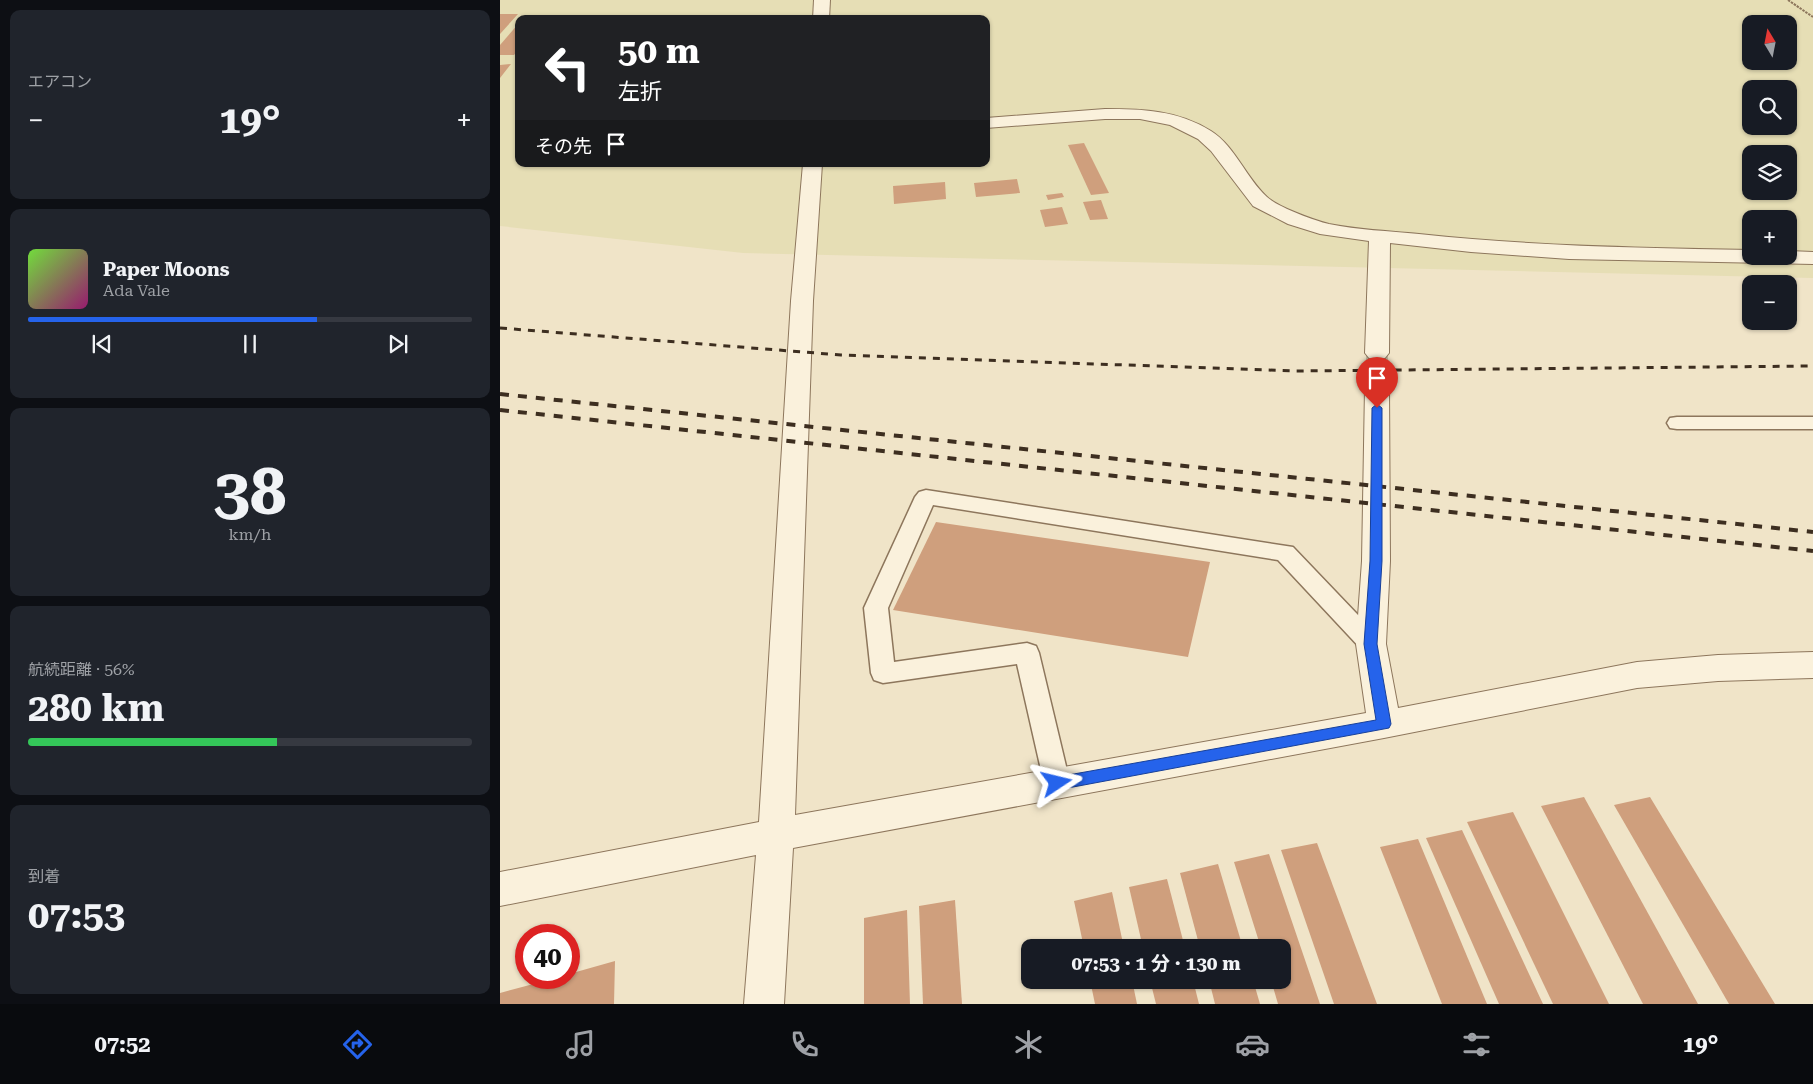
<!DOCTYPE html>
<html lang="ja">
<head>
<meta charset="utf-8">
<style>
	:root { --surface:#171b24; --page:#20242c; --text:#f1f3f6; --muted:#9ea1a6; --line:#363941; --accent:#2563eb }
	body { margin:0; font-family:"Roboto Serif","Noto Sans JP",serif; background:var(--page); color:var(--text); height:100vh; display:flex; flex-direction:column; font-size:19px; white-space:nowrap }
	* { box-sizing:border-box; margin:0 }
	p { font-size:16px; color:var(--muted) }
	.icon { flex:none; width:28px; height:28px; fill:none; stroke:currentColor; stroke-width:2; stroke-linecap:round; stroke-linejoin:round }
	.map { position:relative; flex:1; overflow:hidden }
	.side { display:flex; flex-direction:column; gap:10px; padding:10px; background:#0d0f14; width:500px }
	.side>* { flex:none }
	.top-card { position:absolute; left:15px; top:15px; width:475px; height:152px; border-radius:10px; box-shadow:0 1px 4px #0004; background:#202124; color:#fff; overflow:hidden }
	.needle { width:32px; rotate:350deg }
	.tools { position:absolute; left:1242px; top:15px; display:grid; gap:10px }
	.tools a { display:grid; place-items:center; width:55px; height:55px; border-radius:10px; background:var(--surface); box-shadow:0 1px 4px #0004; font-size:25px }
	.speed { position:absolute; left:15px; top:924px; display:flex; gap:10px; font-size:25px; font-weight:700; text-align:center }
	.speed>* { display:grid; place-content:center; width:65px; height:65px; border-radius:50%; background:var(--surface); box-shadow:0 1px 4px #0004; line-height:1 }
	.speed .limit { border:8px solid #d22; background:#fff; color:#111 }
	.pin { position:absolute; display:grid; place-items:center; width:42px; height:42px; color:#fff; margin:-51px -21px; border-radius:50% 50% 50% 0; rotate:-45deg; box-shadow:0 0 5px #0007 }
	.pin .icon { rotate:45deg }
	.me { position:absolute; width:55px; margin:-28px; rotate:80deg; stroke-linejoin:round; filter:drop-shadow(0 0 4px #0008) }
	.turn { display:flex; align-items:center; gap:18px; height:105px; padding:0 20px; font-size:22px }
	.turn .icon { width:65px; height:65px; stroke-width:2.5 }
	.turn b { display:block; font-size:35px; line-height:42px }
	.then { display:flex; align-items:center; height:48px; padding:0 20px; background:#0003; gap:10px; font-size:19px }
	.big { font-size:38px; font-weight:700; line-height:1.1 }
	.side .card { flex:1; display:flex; flex-direction:column; justify-content:center; gap:8px; min-width:0; padding:0 18px; border-radius:10px; background:var(--page) }
	.side .dial { align-items:center; gap:0 }
	.dial b { font-size:65px; line-height:1 }
	.song { display:flex; align-items:center; gap:15px }
	.cover { width:60px; height:60px; border-radius:8px; background:linear-gradient(135deg,hsl(100 70% 55%),hsl(320 70% 35%)) }
	.played { height:5px; border-radius:2px; background:linear-gradient(90deg,var(--accent) 65%,var(--line) 65%) }
	.keys { display:flex; justify-content:space-around; direction:ltr }
	.heat { display:flex; justify-content:space-between; align-items:center; font-size:28px; direction:ltr }
	.charge { height:8px; border-radius:4px; background:linear-gradient(90deg,#34c759 56%,var(--line) 0) }
	.trip { position:absolute; left:521px; top:939px; width:270px; height:50px; border-radius:10px; background:var(--surface); box-shadow:0 1px 4px #0004; font-weight:700; line-height:50px; text-align:center }
	.tab-bar { display:flex; height:80px; justify-content:space-around; align-items:center; background:#090b0e; color:var(--muted) }
	.tab-bar .icon { width:35px; height:35px }
	.tab-bar .on { color:var(--accent) }
	.tab-bar b { font-size:22px; color:var(--text) }
	main { display:flex; flex:1; min-height:0 }
	.map>svg:first-child { display:block }
	.farmland { fill:#e6deb5; fill-rule:evenodd }
	.building { fill:#cf9f7d }
	.lines { fill:none; stroke-linecap:round; stroke-linejoin:round }
	.tertiary-tunnel-far1 { stroke:#ccc0a6; stroke-width:22; stroke-dasharray:22 11; stroke-linecap:butt }
	.tertiary-tunnel { stroke:#ccc0a6; stroke-width:28; stroke-dasharray:28 14; stroke-linecap:butt }
	.service-casing { stroke:#8d765c; stroke-width:3 }
	.tertiary-casing { stroke:#8d765c; stroke-width:2 }
	.path { stroke:#8d765c; stroke-width:2; stroke-dasharray:2.5 1; stroke-linecap:butt }
	.service { fill:#faf1dc; fill-rule:evenodd }
	.tertiary { fill:#faf1dc; fill-rule:evenodd }
	.rail-far1 { stroke:#3d2e20; stroke-width:3; stroke-dasharray:7 7; stroke-linecap:butt }
	.rail { stroke:#3d2e20; stroke-width:4; stroke-dasharray:9 9; stroke-linecap:butt }
	.route { fill:#2563eb; stroke:#184099 }
</style>
</head>
<body>
<main>
<section class="side">
<div class="card"><p>エアコン</p>
<div class="heat"><a>−</a><b class="big">19°</b><a>+</a></div>
</div>
<div class="card">
<div class="song"><i class="cover"></i><div><b>Paper Moons</b><p>Ada Vale</p></div></div>
<div class="played"></div>
<div class="keys"><svg class="icon" aria-label="previous" viewBox="0 0 24 24"><path d="M18 5L8 12l10 7zM5 5v14"/></svg><svg class="icon" aria-label="pause" viewBox="0 0 24 24"><path d="M8 5v14M16 5v14"/></svg><svg class="icon" aria-label="next" viewBox="0 0 24 24"><path d="M6 5l10 7-10 7zM19 5v14"/></svg></div>
</div>
<div class="card dial"><b>38</b><p>km/h</p></div>
<div class="card"><p>航続距離 · 56%</p><b class="big">280 km</b><div class="charge"></div></div>
<div class="card"><p>到着</p><b class="big">07:53</b></div>
</section>
<div class="map">
<svg width="1313" height="1004" viewBox="0 0 1313 1004">
	<rect width="100%" height="100%" fill="#f0e4c8"/>
	<path class="farmland" d="M0 0H1313V278L243 253 0 226ZM19 19H486V164H19ZM1251 24H1289V61H1251ZM1251 89H1289V126H1251ZM1251 154H1289V191H1251ZM1251 219H1289V256H1251Z"/>
	<g class="building">
		<path d="M0 14H18L0 34Z"/>
		<path d="M19 23V49L14 55H0V45Z"/>
		<path d="M11 64 0 78V65Z"/>
		<path d="M584 143 609 193 591 195 568 145Z"/>
		<path d="M517 179 520 193 476 197 474 183Z"/>
		<path d="M445 182 446 199 394 204 393 186Z"/>
		<path d="M562 193 564 197 548 200 546 195Z"/>
		<path d="M601 200 608 219 590 220 583 202Z"/>
		<path d="M562 207 568 224 545 227 540 210Z"/>
		<path d="M436 522 710 562 688 657 393 610Z"/>
		<path d="M1084 797 1198 1004H1143L1041 806Z"/>
		<path d="M1150 797 1275 1004H1229L1114 805Z"/>
		<path d="M1013 812 1109 1004H1053L967 822Z"/>
		<path d="M962 830 1043 1004H999L926 838Z"/>
		<path d="M918 839 987 1004H942L880 847Z"/>
		<path d="M817 843 877 1004H834L781 850Z"/>
		<path d="M769 854 820 1004H778L771 980H782V948H761L734 862Z"/>
		<path d="M718 864 743 948H700L680 873Z"/>
		<path d="M667 879 685 948H643L629 887Z"/>
		<path d="M612 892 624 948H584L574 901Z"/>
		<path d="M455 900 462 1004H423L419 906Z"/>
		<path d="M407 910 410 1004H364V918Z"/>
		<path d="M115 961 114 1004H0V993L56 978H69V974Z"/>
		<path d="M590 980H632L637 1004H595Z"/>
		<path d="M650 980H693L699 1004H656Z"/>
		<path d="M709 980H753L760 1004H715Z"/>
	</g>
	<g class="lines">
		<path class="tertiary-tunnel-far1" d="M877 353V384"/>
		<path class="tertiary-tunnel" d="M877 382V388"/>
		<defs>
			<g id="service">
				<path d="M1177 417H1313V429H1177L1170 428 1167 423 1170 418Z"/>
				<path d="M426 490 793 547 879 637 883 644 879 651 871 653 863 651 778 560 433 505 388 608 394 662 527 643 536 646 539 653 570 783 566 791 557 795 548 791 544 783 517 664 383 683 374 680 371 673 364 608 415 497 419 492Z"/>
			</g>
			<g id="tertiary">
				<path d="M314 0H330L329 19H313Z"/>
				<path d="M605 109C642 109 678 110 711 131 735 146 746 178 767 197 778 207 813 220 829 224 858 230 889 231 919 234 1030 246 1140 248 1251 250V256H1289V251L1313 252V264L1069 259 971 252 890 243 889 353 885 358 877 360 869 358 865 353 869 241 820 234 788 224 753 206 711 151 698 139 670 125 640 119H605L486 128V118Z"/>
				<path d="M303 164H322L313 301 295 815 866 713 856 644 862 561 865 388 868 383 877 380 886 383 889 388 890 561 886 644 898 708 1137 662 1218 655 1313 652V678L1218 681 1137 688 884 738 293 848 284 1004H244L256 855 0 906V872L259 822 291 301Z"/>
			</g>
		</defs>
		<use href="#service" class="service-casing"/>
		<use href="#tertiary" class="tertiary-casing"/>
		<path class="path" d="M1288 0 1313 17"/>
		<use href="#service" class="service"/>
		<use href="#tertiary" class="tertiary"/>
		<path class="rail-far1" d="M0 328 341 355 796 371 1313 366"/>
		<g class="rail">
			<path d="M0 394 1313 532"/>
			<path d="M0 410 1313 551"/>
		</g>
	</g>
	<path class="route" d="M877 404 882 408V561L877 644 891 724 889 728 557 790 552 788 550 783 552 779 557 777 876 720 864 644 870 561 872 408Z"/>
</svg>
<div class="tools">
<a><svg class="needle" viewBox="-14 -14 28 28"><path d="M0-13l5 13h-10z" fill="#e53935"/><path d="M0 13l5-13h-10z" fill="#9ea1a6"/></svg></a>
<a><svg class="icon" aria-label="search" viewBox="0 0 24 24"><circle cx="10" cy="10" r="6"/><path d="M15 15l6 6"/></svg></a>
<a><svg class="icon" aria-label="layers" viewBox="0 0 24 24"><path d="M12 4l9 5-9 5-9-5zM3 14l9 5 9-5"/></svg></a>
<a>+</a>
<a>−</a>
</div>
<div class="speed"><div class="limit">40</div></div>
<div class="pin" style="left:877px;top:408px;background:#d93025"><svg class="icon" aria-label="arrive" viewBox="0 0 24 24"><path d="M6 21V4h12l-3 4 3 4H6"/></svg></div>
<svg class="me" style="left:557px;top:783px" viewBox="-20 -20 40 40"><path d="M0-17L14 15 0 8-14 15z" fill="#2563eb" stroke="#fff" stroke-width="4"/></svg>
<div class="trip">07:53 · 1 分 · 130 m</div>
<div class="top-card">
<div class="turn"><svg class="icon" aria-label="left" viewBox="0 0 24 24"><path d="M17 20v-9H6M10 6l-5 5 5 5"/></svg><div><b>50 m</b>左折</div></div>
<div class="then">その先<svg class="icon" aria-label="arrive" viewBox="0 0 24 24"><path d="M6 21V4h12l-3 4 3 4H6"/></svg></div>
</div>
</div>
</main>
<nav class="tab-bar">
<b>07:52</b>
<svg class="icon on" aria-label="directions" viewBox="0 0 24 24"><path d="M12 3l9 9-9 9-9-9zM9 14v-3h6M13 9l2 2-2 2"/></svg>
<svg class="icon" aria-label="music" viewBox="0 0 24 24"><path d="M9 18V5l10-2v13"/><circle cx="6" cy="18" r="3"/><circle cx="16" cy="16" r="3"/></svg>
<svg class="icon" aria-label="phone" viewBox="0 0 24 24"><path d="M5 4h4l2 5-3 2q2 4 5 5l2-3 5 2v4C11 20 4 13 5 4z"/></svg>
<svg class="icon" aria-label="climate" viewBox="0 0 24 24"><path d="M12 3v18M4 7l16 10M4 17L20 7"/></svg>
<svg class="icon" aria-label="car" viewBox="0 0 24 24"><path d="M5 17H2v-5l4-1 3-4h7l3 4 3 1v5h-3M9 17h6M6 11h13"/><circle cx="7" cy="17" r="2"/><circle cx="17" cy="17" r="2"/></svg>
<svg class="icon" aria-label="filters" viewBox="0 0 24 24"><path d="M4 7h16M4 17h16"/><circle cx="9" cy="7" r="2"/><circle cx="15" cy="17" r="2"/></svg>
<b>19°</b>
</nav>
</body>
</html>
